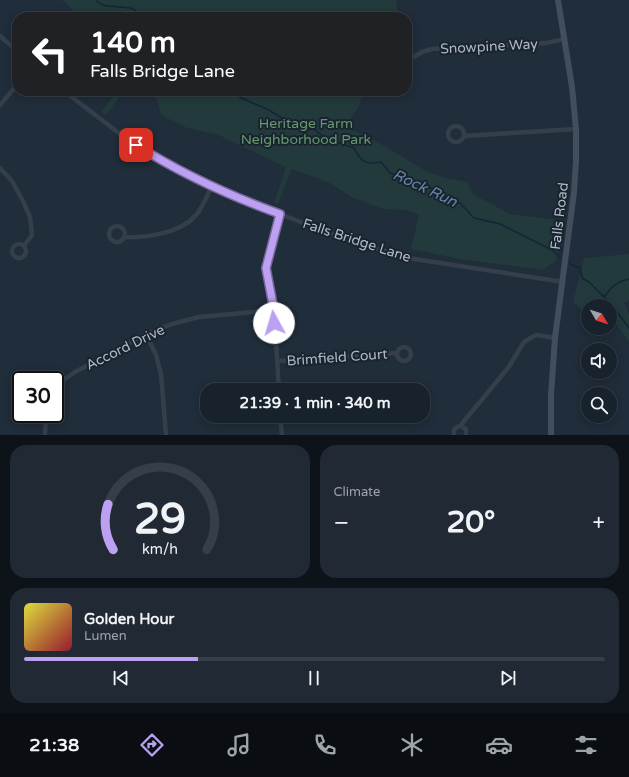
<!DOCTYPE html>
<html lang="en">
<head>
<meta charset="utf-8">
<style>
	:root { --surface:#18222c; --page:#212a34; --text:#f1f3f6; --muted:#9fa4a9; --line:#363f48; --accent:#bca0f2 }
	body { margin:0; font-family:"Varela Round",sans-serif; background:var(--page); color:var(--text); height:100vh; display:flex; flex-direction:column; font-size:15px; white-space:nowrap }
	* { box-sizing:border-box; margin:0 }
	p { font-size:13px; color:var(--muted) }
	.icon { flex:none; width:22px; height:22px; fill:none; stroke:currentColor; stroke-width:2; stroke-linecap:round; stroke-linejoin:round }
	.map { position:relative; height:435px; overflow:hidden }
	.sheet { display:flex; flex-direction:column; gap:10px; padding:10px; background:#0d1318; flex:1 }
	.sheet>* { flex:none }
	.guide { position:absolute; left:12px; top:12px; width:400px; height:84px; border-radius:16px; box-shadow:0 2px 10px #0003,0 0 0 1px var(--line); background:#202124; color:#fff; overflow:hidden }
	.needle { width:26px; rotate:129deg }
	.fabs { position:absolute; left:581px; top:299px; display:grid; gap:8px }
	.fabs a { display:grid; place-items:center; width:36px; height:36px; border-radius:50%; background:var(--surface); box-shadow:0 2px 10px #0003,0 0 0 1px var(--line); font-size:20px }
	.speed { position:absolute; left:12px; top:371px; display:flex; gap:8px; font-size:20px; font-weight:700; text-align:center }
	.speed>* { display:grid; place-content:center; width:52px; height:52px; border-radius:50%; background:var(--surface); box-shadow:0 2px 10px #0003,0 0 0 1px var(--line); line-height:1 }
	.speed .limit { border:2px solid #111; border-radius:6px; background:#fff; color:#111 }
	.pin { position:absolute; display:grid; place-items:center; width:34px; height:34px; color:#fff; margin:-17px; border-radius:8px; box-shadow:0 2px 6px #0006 }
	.me { position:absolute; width:44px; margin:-22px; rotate:354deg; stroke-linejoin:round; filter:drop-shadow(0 0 3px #0008) }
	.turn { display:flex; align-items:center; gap:14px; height:84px; padding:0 12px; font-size:18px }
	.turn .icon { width:52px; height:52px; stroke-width:2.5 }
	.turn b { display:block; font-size:28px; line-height:34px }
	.big { font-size:30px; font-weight:700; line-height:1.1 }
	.sheet .card { flex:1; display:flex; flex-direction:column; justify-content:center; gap:6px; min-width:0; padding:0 14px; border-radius:16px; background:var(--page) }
	.sheet .dial { align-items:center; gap:0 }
	.dial svg { height:104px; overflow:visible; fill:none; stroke:var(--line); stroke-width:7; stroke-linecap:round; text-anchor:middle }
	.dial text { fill:var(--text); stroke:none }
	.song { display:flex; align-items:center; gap:12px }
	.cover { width:48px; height:48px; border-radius:6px; background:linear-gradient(135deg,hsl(60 70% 55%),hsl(350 70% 35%)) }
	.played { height:4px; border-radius:2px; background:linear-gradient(90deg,var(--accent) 30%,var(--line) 30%) }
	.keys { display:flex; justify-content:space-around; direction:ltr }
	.heat { display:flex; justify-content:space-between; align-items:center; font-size:22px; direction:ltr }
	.sheet .tiles { flex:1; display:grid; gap:10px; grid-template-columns:1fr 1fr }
	.card:last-child { grid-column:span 2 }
	.trip { position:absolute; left:200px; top:383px; width:230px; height:40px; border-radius:16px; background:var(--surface); box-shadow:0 2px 10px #0003,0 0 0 1px var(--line); font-weight:700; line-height:40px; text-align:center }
	.tabs { display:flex; height:64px; justify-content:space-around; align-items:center; background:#0a0e12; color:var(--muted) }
	.tabs .icon { width:28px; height:28px }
	.tabs .selected { color:var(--accent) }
	.tabs b { font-size:18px; color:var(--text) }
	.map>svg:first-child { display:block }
	.green { fill:#223a3b }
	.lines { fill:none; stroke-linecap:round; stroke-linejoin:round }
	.stream { stroke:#142538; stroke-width:1.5 }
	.street { stroke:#343f4b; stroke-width:4.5 }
	.secondary { stroke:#424e5e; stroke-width:6 }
	.route-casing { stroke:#7a689d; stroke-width:10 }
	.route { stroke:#bca0f2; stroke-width:7 }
	.labels { text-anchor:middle; stroke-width:4; stroke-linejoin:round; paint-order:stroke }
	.street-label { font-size:14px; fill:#afbac7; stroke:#19242f }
	.park-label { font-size:14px; fill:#65996d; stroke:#19242f }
	.water-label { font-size:15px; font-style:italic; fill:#6686a8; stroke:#19242f }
</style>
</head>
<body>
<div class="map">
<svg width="629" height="435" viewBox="0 0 629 435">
	<rect width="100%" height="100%" fill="#202d3a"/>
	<g class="green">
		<path d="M63 0H396L398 17H79Z"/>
		<path d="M117 91H124L106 115 101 112Z"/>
		<path d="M148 91H365L360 102 359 107 352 116 347 127 379 143 428 172 446 178 467 182 473 194 510 214 558 220V223L562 224 561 241 555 263 551 264 543 270 460 259 411 249 419 215 407 210 383 209 351 197 330 183 292 169 278 204 274 203 286 167 216 134 187 128 161 115 157 100Z"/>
		<path d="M629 254V300L624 303 629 314V341L623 334 610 316V306H588V315L573 302 584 258Z"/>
	</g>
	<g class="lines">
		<g class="stream">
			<path d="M96 0C103 13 141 0 137 17"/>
			<path d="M208 91 211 95 215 91"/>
			<path d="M231 91 239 97 269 110 301 130 314 129 325 138 354 148C361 162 366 165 381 162L390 173 428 186 440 195 450 197 461 204 474 218 500 224 552 250 560 257"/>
			<path d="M570 264 580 268 582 278 589 282 612 305 629 328"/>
			<path d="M602 295 605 296C612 286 617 282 629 279"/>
		</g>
		<g class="street">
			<path d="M0 36 17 51"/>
			<path d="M414 57 422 52 432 49 546 43 565 39"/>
			<path d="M64 91 124 137 161 161 211 187 247 202 355 242 408 258 563 282"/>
			<path d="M0 105 17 85"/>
			<circle cx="456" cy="134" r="8"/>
			<path d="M464 136 576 129"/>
			<path d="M0 168 12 181 23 201 30 217 32 235 24 246"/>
			<circle cx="117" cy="234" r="8"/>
			<path d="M124 237C147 238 181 233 196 215 203 207 207 196 211 187"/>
			<circle cx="19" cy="251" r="7"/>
			<path d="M146 334 156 355 161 374 166 435"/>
			<circle cx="404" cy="354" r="7"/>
			<path d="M277 361 397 353"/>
			<path d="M55 390 61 382 75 372 146 334 172 324 199 317 274 310"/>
			<path d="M279 390 274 310 266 268 280 214"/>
			<path d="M280 416 282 435"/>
			<path d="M460 426 466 429V435"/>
			<path d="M45 435 46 414"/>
			<path d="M454 435C453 430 455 427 460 426L508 368 524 342 534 336 538 335 555 338"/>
		</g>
		<path class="secondary" d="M551 435V395L555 338 574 192 576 161V129L572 87 558 0"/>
	</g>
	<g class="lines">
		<defs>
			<path id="route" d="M136 145C182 174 230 196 280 214L266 268 274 310V323"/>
		</defs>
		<use href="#route" class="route-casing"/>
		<use href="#route" class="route"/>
	</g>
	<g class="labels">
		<g class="street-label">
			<text transform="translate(489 46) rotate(-3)" y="5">Snowpine Way</text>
			<text transform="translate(559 216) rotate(-83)" y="5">Falls Road</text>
			<text transform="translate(357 240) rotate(18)" y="5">Falls Bridge Lane</text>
			<text transform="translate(125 347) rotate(-26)" y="5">Accord Drive</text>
			<text transform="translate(337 357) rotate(-4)" y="5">Brimfield Court</text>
		</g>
		<g class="park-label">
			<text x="306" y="128">Heritage Farm<tspan x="306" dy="16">Neighborhood Park</tspan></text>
		</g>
		<g class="water-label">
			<text transform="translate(425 188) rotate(25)" y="5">Rock Run</text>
		</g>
	</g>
</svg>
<div class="fabs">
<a><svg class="needle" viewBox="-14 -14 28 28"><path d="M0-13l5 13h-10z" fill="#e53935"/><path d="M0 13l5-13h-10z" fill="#9fa4a9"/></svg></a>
<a><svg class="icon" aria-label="sound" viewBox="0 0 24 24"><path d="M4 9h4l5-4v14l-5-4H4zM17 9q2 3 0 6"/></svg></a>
<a><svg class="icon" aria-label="search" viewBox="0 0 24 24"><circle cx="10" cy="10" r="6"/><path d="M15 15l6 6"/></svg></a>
</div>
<div class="speed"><div class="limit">30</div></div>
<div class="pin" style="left:136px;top:145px;background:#d93025"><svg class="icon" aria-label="arrive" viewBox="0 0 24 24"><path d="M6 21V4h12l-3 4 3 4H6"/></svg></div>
<svg class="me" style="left:274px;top:323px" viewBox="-20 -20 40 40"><circle r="19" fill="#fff"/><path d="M0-13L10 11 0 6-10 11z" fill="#bca0f2"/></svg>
<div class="trip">21:39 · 1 min · 340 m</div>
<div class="guide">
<div class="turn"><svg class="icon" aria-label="left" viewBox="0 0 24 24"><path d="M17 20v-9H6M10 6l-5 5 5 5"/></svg><div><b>140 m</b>Falls Bridge Lane</div></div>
</div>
</div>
<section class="sheet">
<div class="tiles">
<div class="card dial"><svg viewBox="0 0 100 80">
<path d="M14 69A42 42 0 1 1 86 69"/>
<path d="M14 69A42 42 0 0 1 10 34" stroke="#bca0f2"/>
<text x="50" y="56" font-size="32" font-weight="700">29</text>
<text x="50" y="72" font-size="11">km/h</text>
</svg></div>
<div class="card"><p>Climate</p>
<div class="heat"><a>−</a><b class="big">20°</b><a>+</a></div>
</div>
<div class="card">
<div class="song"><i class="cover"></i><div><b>Golden Hour</b><p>Lumen</p></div></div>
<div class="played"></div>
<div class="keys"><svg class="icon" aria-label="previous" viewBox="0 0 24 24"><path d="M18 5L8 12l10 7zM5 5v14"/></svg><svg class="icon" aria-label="pause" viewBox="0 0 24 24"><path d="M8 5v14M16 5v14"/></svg><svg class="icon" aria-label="next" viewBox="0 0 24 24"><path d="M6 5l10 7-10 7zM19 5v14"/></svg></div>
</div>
</div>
</section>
<nav class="tabs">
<b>21:38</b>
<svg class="icon selected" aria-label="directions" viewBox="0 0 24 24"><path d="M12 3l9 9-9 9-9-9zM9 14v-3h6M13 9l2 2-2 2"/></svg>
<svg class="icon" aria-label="music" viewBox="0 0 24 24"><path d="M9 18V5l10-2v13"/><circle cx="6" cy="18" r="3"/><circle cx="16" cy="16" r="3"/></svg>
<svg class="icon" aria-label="phone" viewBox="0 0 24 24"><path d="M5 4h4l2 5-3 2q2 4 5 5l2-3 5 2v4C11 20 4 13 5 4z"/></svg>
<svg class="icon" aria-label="climate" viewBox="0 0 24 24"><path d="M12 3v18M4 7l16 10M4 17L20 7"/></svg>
<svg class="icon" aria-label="car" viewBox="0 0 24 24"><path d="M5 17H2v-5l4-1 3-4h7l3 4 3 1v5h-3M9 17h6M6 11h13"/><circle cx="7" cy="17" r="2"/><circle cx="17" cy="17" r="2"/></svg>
<svg class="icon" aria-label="filters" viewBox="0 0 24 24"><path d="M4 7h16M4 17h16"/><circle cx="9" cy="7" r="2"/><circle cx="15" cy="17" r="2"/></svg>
</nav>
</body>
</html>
